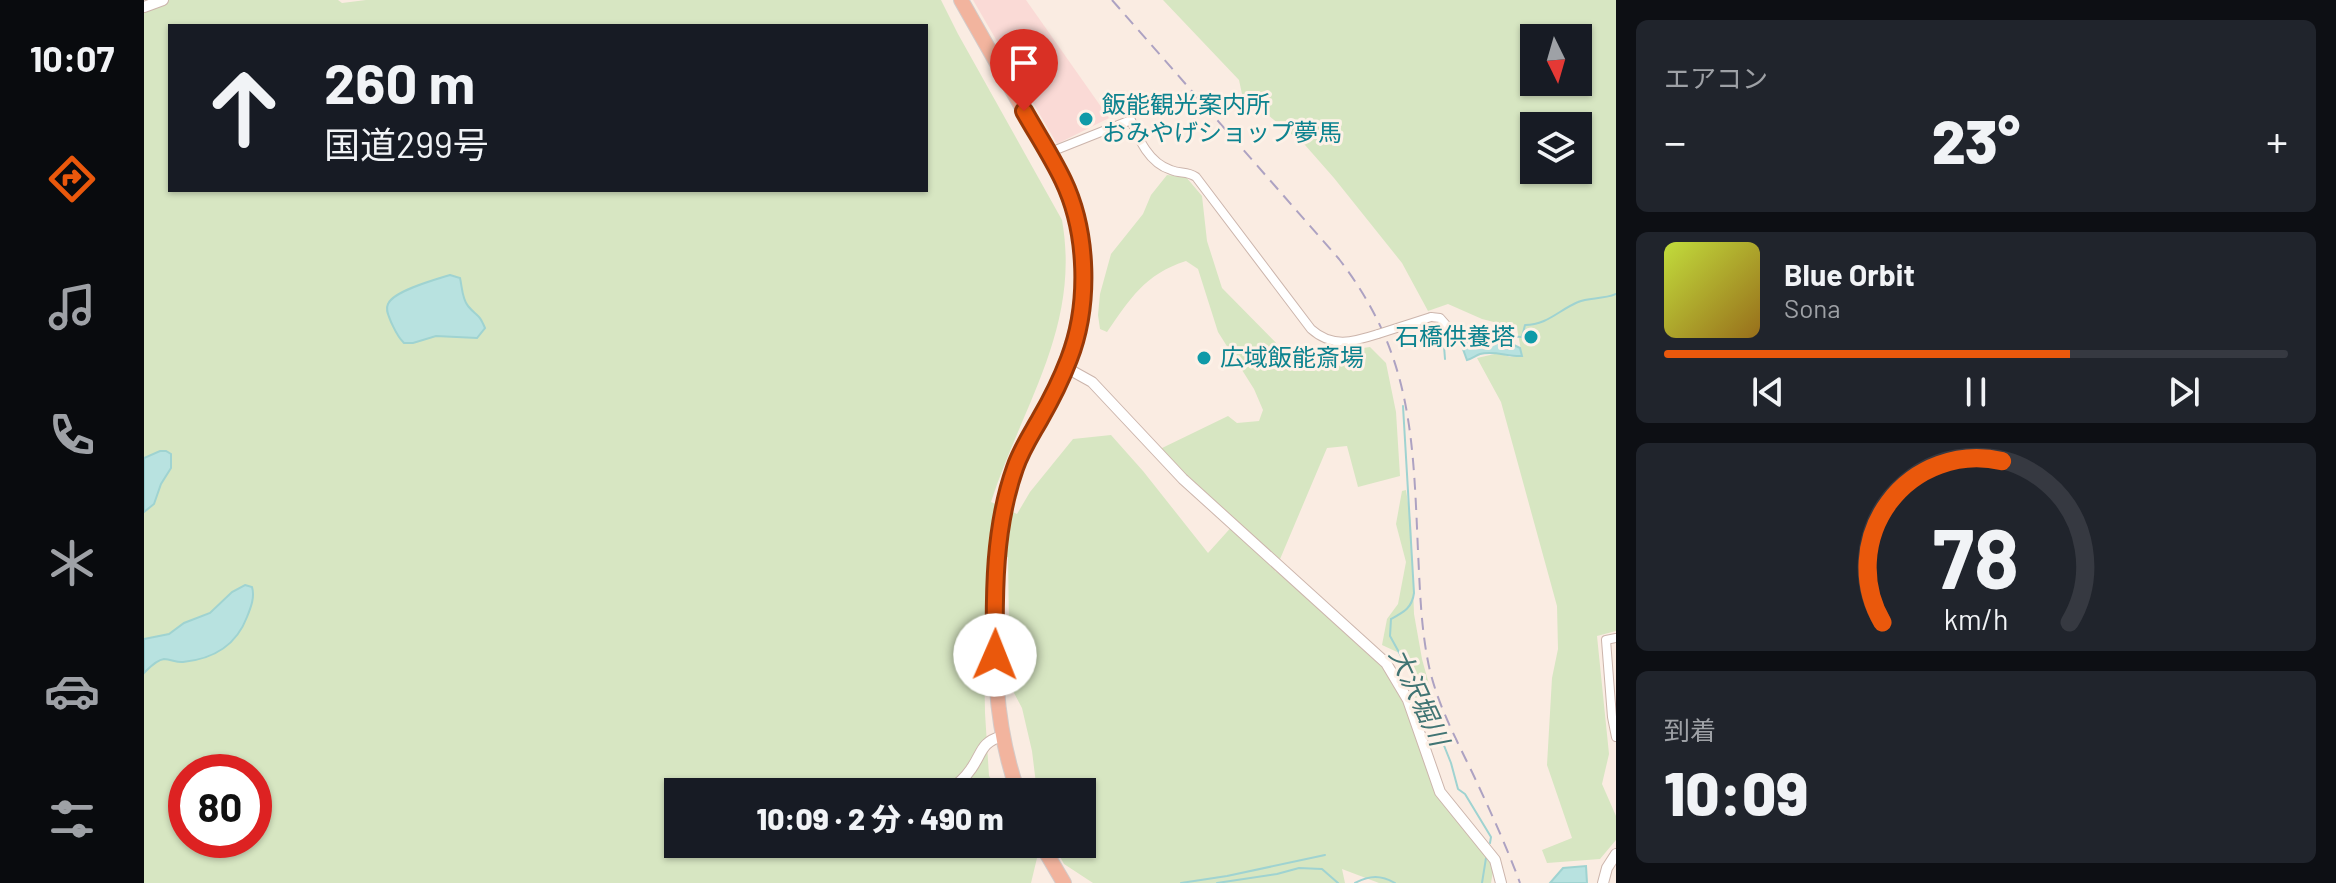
<!DOCTYPE html>
<html lang="ja">
<head>
<meta charset="utf-8">
<style>
	:root { --surface:#171b24; --page:#20242c; --text:#f1f3f6; --muted:#9ea1a6; --line:#363941; --accent:#ea580c }
	body { margin:0; font-family:Barlow,"Noto Sans JP",sans-serif; background:var(--page); color:var(--text); height:100vh; display:flex; flex-direction:column; font-size:30px; white-space:nowrap }
	* { box-sizing:border-box; margin:0 }
	p { font-size:26px; color:var(--muted) }
	.icon { flex:none; width:44px; height:44px; fill:none; stroke:currentColor; stroke-width:2; stroke-linecap:round; stroke-linejoin:round }
	.map { position:relative; flex:1; overflow:hidden }
	.sheet { display:flex; flex-direction:column; gap:20px; padding:20px; background:#0d0f14; width:720px }
	.sheet>* { flex:none }
	.hud { position:absolute; left:24px; top:24px; width:760px; height:168px; border-radius:0px; box-shadow:0 2px 6px #0004; background:#171b24; color:var(--text); overflow:hidden }
	.needle { width:52px; rotate:175deg }
	.fabs { position:absolute; left:1376px; top:24px; display:grid; gap:16px }
	.fabs a { display:grid; place-items:center; width:72px; height:72px; border-radius:0px; background:var(--surface); box-shadow:0 2px 6px #0004; font-size:40px }
	.speed { position:absolute; left:24px; top:754px; display:flex; gap:16px; font-size:40px; font-weight:700; text-align:center }
	.speed>* { display:grid; place-content:center; width:104px; height:104px; border-radius:50%; background:var(--surface); box-shadow:0 2px 6px #0004; line-height:1 }
	.speed .limit { border:12px solid #d22; background:#fff; color:#111 }
	.pin { position:absolute; display:grid; place-items:center; width:68px; height:68px; color:#fff; margin:-82px -34px; border-radius:50% 50% 50% 0; rotate:-45deg; box-shadow:0 0 8px #0007 }
	.pin .icon { rotate:45deg }
	.me { position:absolute; width:88px; margin:-44px; rotate:1deg; stroke-linejoin:round; filter:drop-shadow(0 0 6px #0008) }
	.turn { display:flex; align-items:center; gap:28px; height:168px; padding:0 24px; font-size:36px }
	.turn .icon { width:104px; height:104px; stroke-width:2.5 }
	.turn b { display:block; font-size:56px; line-height:68px }
	.big { font-size:60px; font-weight:800; line-height:1.1 }
	.sheet .tile { flex:1; display:flex; flex-direction:column; justify-content:center; gap:12px; min-width:0; padding:0 28px; border-radius:12px; background:var(--page) }
	.sheet .dial { align-items:center; gap:0 }
	.dial svg { height:208px; overflow:visible; fill:none; stroke:var(--line); stroke-width:7; stroke-linecap:round; text-anchor:middle }
	.dial text { fill:var(--text); stroke:none }
	.song { display:flex; align-items:center; gap:24px }
	.cover { width:96px; height:96px; border-radius:12px; background:linear-gradient(135deg,hsl(70 70% 55%),hsl(40 70% 35%)) }
	.played { height:8px; border-radius:4px; background:linear-gradient(90deg,var(--accent) 65%,var(--line) 65%) }
	.keys { display:flex; justify-content:space-around; direction:ltr }
	.heat { display:flex; justify-content:space-between; align-items:center; font-size:44px; direction:ltr }
	.trip { position:absolute; left:520px; top:778px; width:432px; height:80px; border-radius:0px; background:var(--surface); box-shadow:0 2px 6px #0004; font-weight:800; line-height:80px; text-align:center }
	main { display:flex; flex:1; min-height:0 }
	.menu { display:flex; flex-direction:column; width:144px; justify-content:space-around; align-items:center; background:#090b0e; color:var(--muted) }
	.menu .icon { width:56px; height:56px }
	.menu .on { color:var(--accent) }
	.menu b { font-size:36px; color:var(--text) }
	.map>svg:first-child { display:block }
	.commercial { fill:#fadad6 }
	.green { fill:#d7e6c2; fill-rule:evenodd }
	.water { fill:#b8e2e0; stroke:#9fd3d1; stroke-width:2 }
	.lines { fill:none; stroke-linecap:round; stroke-linejoin:round }
	.stream { stroke:#9fd3d1; stroke-width:2 }
	.minor-casing { stroke:#ccb5ac; stroke-width:10 }
	.tertiary-casing { stroke:#ccb5ac; stroke-width:12 }
	.trunk-casing { stroke:#d4cbc9; stroke-width:16 }
	.minor { stroke:#fff; stroke-width:8 }
	.tertiary { stroke:#fff; stroke-width:10 }
	.trunk { stroke:#f2b49e; stroke-width:14 }
	.rail { stroke:#ada2c2; stroke-width:2; stroke-dasharray:12 8; stroke-linecap:butt }
	.minor-bridge-casing { stroke:#ccb5ac; stroke-width:10; stroke-linecap:butt }
	.minor-bridge { stroke:#fff; stroke-width:8 }
	.route-casing { stroke:#983908; stroke-width:20 }
	.route { stroke:#ea580c; stroke-width:14 }
	.culture-dot { fill:#0f9aa8; stroke:#fdf1e7; stroke-width:3 }
	.labels { text-anchor:middle; stroke-width:6; stroke-linejoin:round; paint-order:stroke }
	.culture-label { font-size:24px; fill:#0d838f; stroke:#fdf1e7; text-anchor:start }
	.water-label { font-size:26px; font-style:italic; fill:#407473; stroke:#fdf1e7 }
</style>
</head>
<body>
<main>
<nav class="menu">
<b>10:07</b>
<svg class="icon on" aria-label="directions" viewBox="0 0 24 24"><path d="M12 3l9 9-9 9-9-9zM9 14v-3h6M13 9l2 2-2 2"/></svg>
<svg class="icon" aria-label="music" viewBox="0 0 24 24"><path d="M9 18V5l10-2v13"/><circle cx="6" cy="18" r="3"/><circle cx="16" cy="16" r="3"/></svg>
<svg class="icon" aria-label="phone" viewBox="0 0 24 24"><path d="M5 4h4l2 5-3 2q2 4 5 5l2-3 5 2v4C11 20 4 13 5 4z"/></svg>
<svg class="icon" aria-label="climate" viewBox="0 0 24 24"><path d="M12 3v18M4 7l16 10M4 17L20 7"/></svg>
<svg class="icon" aria-label="car" viewBox="0 0 24 24"><path d="M5 17H2v-5l4-1 3-4h7l3 4 3 1v5h-3M9 17h6M6 11h13"/><circle cx="7" cy="17" r="2"/><circle cx="17" cy="17" r="2"/></svg>
<svg class="icon" aria-label="filters" viewBox="0 0 24 24"><path d="M4 7h16M4 17h16"/><circle cx="9" cy="7" r="2"/><circle cx="15" cy="17" r="2"/></svg>
</nav>
<div class="map">
<svg width="1472" height="883" viewBox="0 0 1472 883">
	<rect width="100%" height="100%" fill="#faece2"/>
	<path class="commercial" d="M829 0H882L965 118 913 144Z"/>
	<g class="green">
		<path d="M14 0H194L198 3 222 0H797L814 34 918 220C937 327 878 406 847 502L873 514 886 492 929 439 967 435 999 471 1064 553 1091 523 1016 449 1084 416 1093 423 1115 421 1119 410 1110 389 1074 332 1054 269 1042 261C1001 274 986 299 963 332L956 329 954 315 956 294 967 254 999 214 1007 195 1023 175 1042 177 1058 196 1063 241 1078 288 1144 355 1164 363 1200 360 1206 350 1226 347 1242 363 1252 412 1256 476 1214 487 1203 446 1183 448 1131 571 1168 594 1254 681 1289 774 1351 860 1347 883H1235L1198 869 1201 883H949L920 864 909 844H938V792H893L888 751 878 708 869 691 865 627 864 557 847 559 840 652 841 713 845 776 856 792H534V844H663L638 853 755 844H888L893 858 887 883H0V5ZM26 26H782V190H26ZM42 772H110V840H42Z"/>
		<path d="M1019 0H1472V631L1453 636 1465 754 1458 784 1472 816V840L1456 859 1403 863 1398 850 1428 838 1403 765 1408 678 1414 649 1413 606 1357 402 1333 358 1355 353 1366 357 1378 356 1373 328 1338 319 1304 304 1284 311 1258 263 1190 178 1161 145 1098 94 1095 80ZM1390 38H1434V82H1390ZM1390 126H1434V170H1390Z"/>
		<path d="M1262 490 1267 523 1270 614 1278 659 1289 699 1271 698 1264 657 1238 645 1243 619 1254 604 1262 562 1252 524 1258 491Z"/>
	</g>
	<g class="water">
		<path d="M306 275 316 278C318 286 318 299 324 306 333 317 334 312 341 328L333 338 292 336 269 343H260C253 336 251 330 247 322 245 316 241 310 244 304 249 291 293 279 306 275Z"/>
		<path d="M1339 337 1360 340 1376 348 1378 356C1364 357 1350 350 1336 354 1331 356 1328 359 1323 360L1316 341Z"/>
		<path d="M16 451H22L27 454V468L17 484 10 504 0 512V458Z"/>
		<path d="M101 585 108 587C111 597 107 607 103 617 92 646 69 659 39 662 33 663 27 659 20 659 12 660 5 668 0 673V639L25 634 40 623 66 613 88 592Z"/>
		<path d="M1442 866 1443 883H1406L1419 868Z"/>
	</g>
	<g class="lines">
		<g class="stream">
			<path d="M1301 359 1300 346 1311 332 1378 337 1381 325C1403 325 1415 310 1434 302 1445 297 1458 300 1472 294"/>
			<path d="M1259 406 1270 593C1268 608 1260 612 1247 619L1246 636 1283 703 1307 763 1314 789 1321 794 1347 837 1346 843"/>
			<path d="M1037 883 1083 876 1181 855"/>
			<path d="M1073 883 1133 874 1155 868 1178 869 1194 883"/>
			<path d="M1211 883C1226 875 1237 875 1251 883"/>
			<path d="M1338 883 1342 858"/>
		</g>
		<defs>
			<g id="minor">
				<path d="M904 153 987 120C995 140 1005 163 1027 170 1036 174 1043 171 1052 177L1167 329C1188 348 1209 342 1234 334"/>
				<path d="M1287 317 1296 318 1303 326"/>
				<path d="M1472 638 1462 640 1468 717 1472 737"/>
			</g>
			<g id="tertiary">
				<path d="M0 7 19 0"/>
				<path d="M921 367 948 382 1039 479 1242 663 1264 700 1296 792 1351 860 1357 883"/>
				<path d="M803 792C813 785 821 778 827 769 839 752 836 743 858 736"/>
				<path d="M1459 883 1463 868 1472 854"/>
			</g>
			<g id="trunk">
				<path d="M817 0C838 37 859 74 880 111 903 152 927 189 936 237 946 296 930 353 903 406 893 425 880 444 872 464 858 501 856 539 853 577 849 650 849 722 874 792"/>
				<path d="M897 844 920 883"/>
			</g>
		</defs>
		<use href="#minor" class="minor-casing"/>
		<use href="#tertiary" class="tertiary-casing"/>
		<use href="#trunk" class="trunk-casing"/>
		<use href="#minor" class="minor"/>
		<use href="#tertiary" class="tertiary"/>
		<use href="#trunk" class="trunk"/>
		<path class="rail" d="M968 0 1195 259C1268 354 1269 436 1274 551 1276 591 1277 632 1286 671 1295 707 1312 739 1328 772 1345 808 1362 845 1376 883"/>
		<defs>
			<path id="minor-bridge" d="M1234 334 1287 317"/>
		</defs>
		<use href="#minor-bridge" class="minor-bridge-casing"/>
		<use href="#minor-bridge" class="minor-bridge"/>
	</g>
	<g class="lines">
		<defs>
			<path id="route" d="M851 655C850 593 850 527 871 468 877 450 887 435 896 419 907 400 917 380 925 359 946 305 944 232 919 180 908 157 893 134 880 111"/>
		</defs>
		<use href="#route" class="route-casing"/>
		<use href="#route" class="route"/>
	</g>
	<g class="culture-dot">
		<circle cx="942" cy="119" r="8"/>
		<circle cx="1387" cy="337" r="8"/>
		<circle cx="1060" cy="358" r="8"/>
	</g>
	<g class="labels">
		<g class="culture-label">
			<text x="958" y="113">飯能観光案内所<tspan x="958" dy="28">おみやげショップ夢馬</tspan></text>
			<text x="1371" y="345" text-anchor="end">石橋供養塔</text>
			<text x="1076" y="366">広域飯能斎場</text>
		</g>
		<g class="water-label">
			<text transform="translate(1275 697) rotate(65)" y="9">大沢堀川</text>
		</g>
	</g>
</svg>
<div class="fabs">
<a><svg class="needle" viewBox="-14 -14 28 28"><path d="M0-13l5 13h-10z" fill="#e53935"/><path d="M0 13l5-13h-10z" fill="#9ea1a6"/></svg></a>
<a><svg class="icon" aria-label="layers" viewBox="0 0 24 24"><path d="M12 4l9 5-9 5-9-5zM3 14l9 5 9-5"/></svg></a>
</div>
<div class="speed"><div class="limit">80</div></div>
<div class="pin" style="left:880px;top:111px;background:#d93025"><svg class="icon" aria-label="arrive" viewBox="0 0 24 24"><path d="M6 21V4h12l-3 4 3 4H6"/></svg></div>
<svg class="me" style="left:851px;top:655px" viewBox="-20 -20 40 40"><circle r="19" fill="#fff"/><path d="M0-13L10 11 0 6-10 11z" fill="#ea580c"/></svg>
<div class="trip">10:09 · 2 分 · 490 m</div>
<div class="hud">
<div class="turn"><svg class="icon" aria-label="ahead" viewBox="0 0 24 24"><path d="M12 20V5M6 11l6-6 6 6"/></svg><div><b>260 m</b>国道299号</div></div>
</div>
</div>
<section class="sheet">
<div class="tile"><p>エアコン</p>
<div class="heat"><a>−</a><b class="big">23°</b><a>+</a></div>
</div>
<div class="tile">
<div class="song"><i class="cover"></i><div><b>Blue Orbit</b><p>Sona</p></div></div>
<div class="played"></div>
<div class="keys"><svg class="icon" aria-label="previous" viewBox="0 0 24 24"><path d="M18 5L8 12l10 7zM5 5v14"/></svg><svg class="icon" aria-label="pause" viewBox="0 0 24 24"><path d="M8 5v14M16 5v14"/></svg><svg class="icon" aria-label="next" viewBox="0 0 24 24"><path d="M6 5l10 7-10 7zM19 5v14"/></svg></div>
</div>
<div class="tile dial"><svg viewBox="0 0 100 80">
<path d="M14 69A42 42 0 1 1 86 69"/>
<path d="M14 69A42 42 0 0 1 60 7" stroke="#ea580c"/>
<text x="50" y="56" font-size="32" font-weight="700">78</text>
<text x="50" y="72" font-size="11">km/h</text>
</svg></div>
<div class="tile"><p>到着</p><b class="big">10:09</b></div>
</section>
</main>
</body>
</html>
